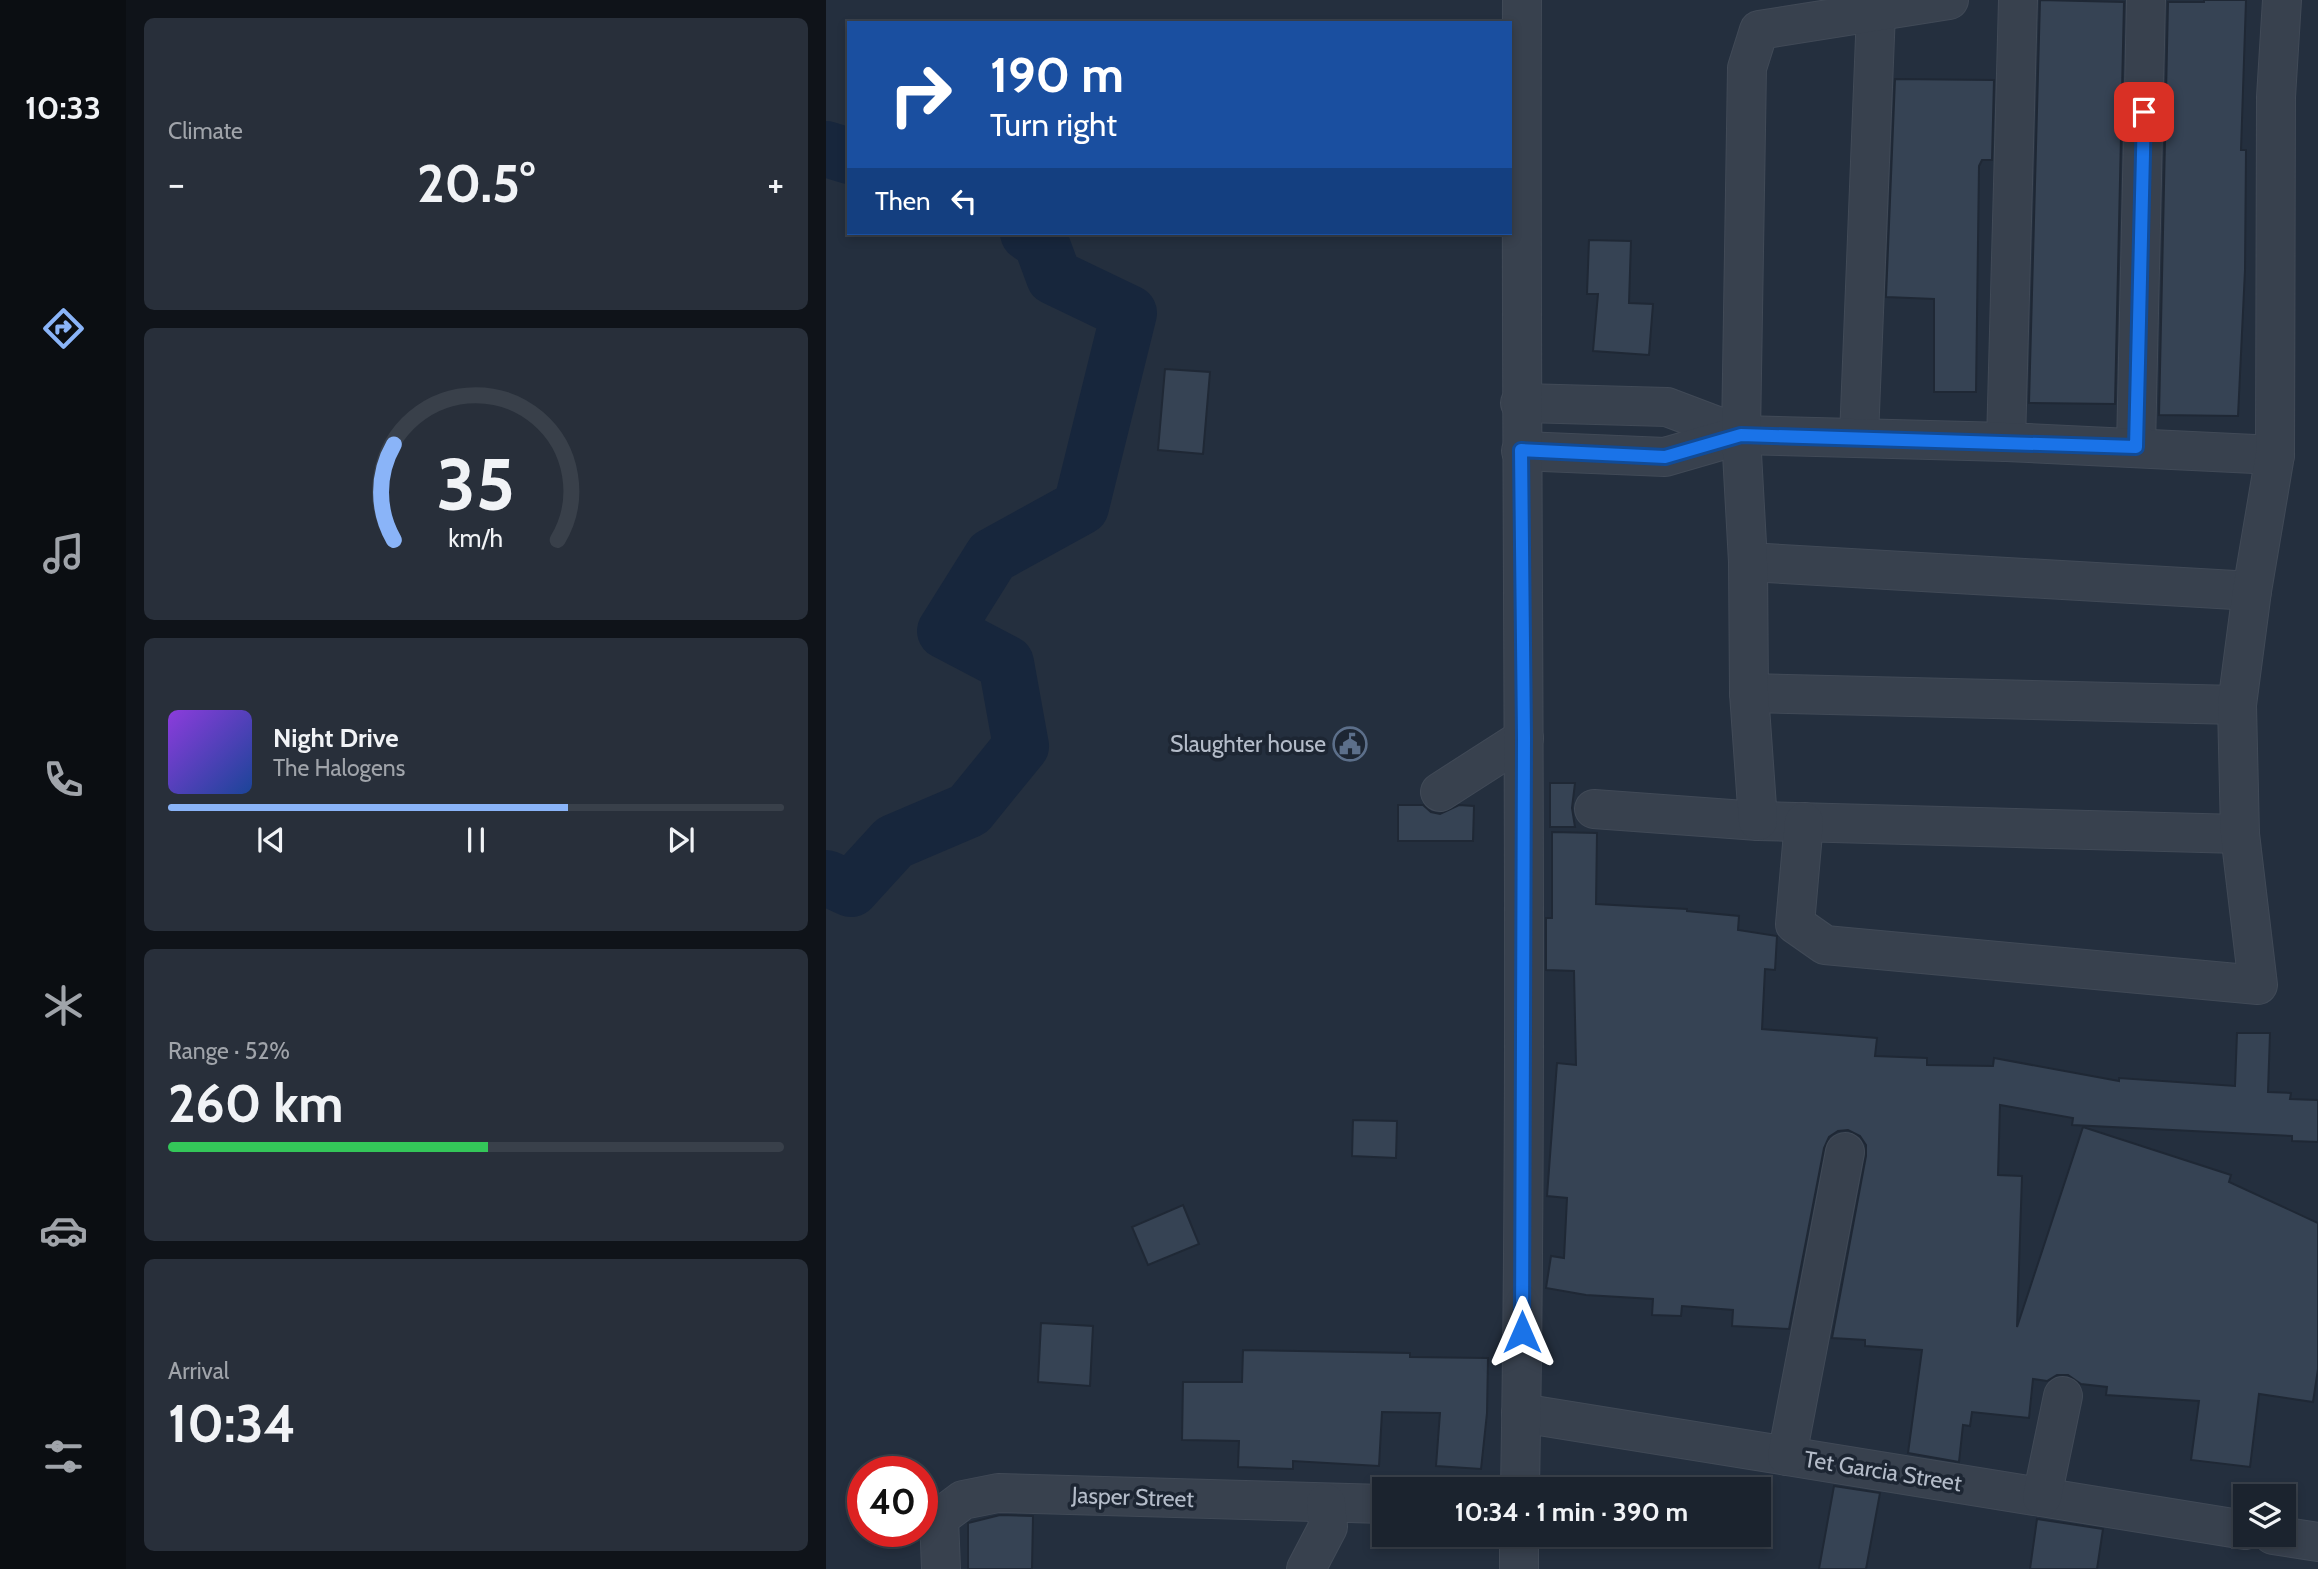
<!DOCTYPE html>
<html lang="en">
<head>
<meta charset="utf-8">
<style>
	:root { --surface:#1b232e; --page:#282f3a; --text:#f1f3f6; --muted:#a0a4aa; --line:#39404a; --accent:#8ab4f8 }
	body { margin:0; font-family:Cabin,sans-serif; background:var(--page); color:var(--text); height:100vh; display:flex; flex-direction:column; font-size:26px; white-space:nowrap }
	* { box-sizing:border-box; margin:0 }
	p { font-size:23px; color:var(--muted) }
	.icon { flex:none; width:38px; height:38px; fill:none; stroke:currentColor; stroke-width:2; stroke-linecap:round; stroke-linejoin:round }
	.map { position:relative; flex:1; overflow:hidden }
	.panel { display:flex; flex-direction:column; gap:18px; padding:18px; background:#0f1319; width:700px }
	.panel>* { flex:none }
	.top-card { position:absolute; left:21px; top:21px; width:665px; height:214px; border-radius:0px; box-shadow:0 4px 10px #0003,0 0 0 2px var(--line); background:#1a4fa0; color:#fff; overflow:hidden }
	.tools { position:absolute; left:1407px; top:1484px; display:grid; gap:14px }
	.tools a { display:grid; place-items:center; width:63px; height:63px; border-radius:0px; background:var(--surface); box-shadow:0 4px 10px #0003,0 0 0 2px var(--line); font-size:35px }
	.speed { position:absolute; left:21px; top:1456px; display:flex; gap:14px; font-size:35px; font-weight:700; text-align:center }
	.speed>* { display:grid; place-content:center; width:91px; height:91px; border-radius:50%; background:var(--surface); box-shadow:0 4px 10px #0003,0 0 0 2px var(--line); line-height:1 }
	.speed .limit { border:10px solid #d22; background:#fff; color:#111 }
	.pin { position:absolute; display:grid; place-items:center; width:60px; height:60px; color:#fff; margin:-30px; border-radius:14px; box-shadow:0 4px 10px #0006 }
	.me { position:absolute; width:77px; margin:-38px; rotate:0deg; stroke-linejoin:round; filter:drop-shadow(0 0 5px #0008) }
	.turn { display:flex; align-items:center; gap:24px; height:147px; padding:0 28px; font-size:32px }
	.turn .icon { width:91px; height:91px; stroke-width:2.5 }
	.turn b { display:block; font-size:49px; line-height:60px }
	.then { display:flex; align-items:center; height:66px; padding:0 28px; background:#0003; gap:14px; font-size:26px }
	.big { font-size:52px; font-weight:700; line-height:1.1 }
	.panel .widget { flex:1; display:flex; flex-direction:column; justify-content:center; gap:10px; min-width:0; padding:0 24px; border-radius:10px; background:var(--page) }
	.panel .dial { align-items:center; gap:0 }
	.dial svg { height:182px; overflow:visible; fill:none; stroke:var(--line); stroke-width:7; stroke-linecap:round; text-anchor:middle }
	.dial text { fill:var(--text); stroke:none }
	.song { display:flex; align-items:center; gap:21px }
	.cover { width:84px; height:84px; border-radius:10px; background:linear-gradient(135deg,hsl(270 70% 55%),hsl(220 70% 35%)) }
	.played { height:7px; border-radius:4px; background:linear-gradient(90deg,var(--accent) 65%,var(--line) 65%) }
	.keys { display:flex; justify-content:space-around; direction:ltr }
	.heat { display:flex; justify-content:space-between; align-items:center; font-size:38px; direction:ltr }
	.charge { height:10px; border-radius:5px; background:linear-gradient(90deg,#34c759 52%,var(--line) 0) }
	.trip { position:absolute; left:546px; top:1477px; width:399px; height:70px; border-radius:0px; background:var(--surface); box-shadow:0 4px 10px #0003,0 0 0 2px var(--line); font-weight:700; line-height:70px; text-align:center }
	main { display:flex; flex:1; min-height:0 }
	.tabs { display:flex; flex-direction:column; width:126px; justify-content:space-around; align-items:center; background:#0b0e12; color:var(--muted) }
	.tabs .icon { width:49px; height:49px }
	.tabs .selected { color:var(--accent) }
	.tabs b { font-size:32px; color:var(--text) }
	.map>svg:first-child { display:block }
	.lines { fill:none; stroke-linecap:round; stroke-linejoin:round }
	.river { stroke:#17263c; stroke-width:56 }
	.building { fill:#364354; stroke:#1f2835; stroke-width:2 }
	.minor-casing { stroke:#414a57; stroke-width:40 }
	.minor { stroke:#38414e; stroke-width:38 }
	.route-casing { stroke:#114b97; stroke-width:18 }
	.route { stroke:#1a73e8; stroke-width:12 }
	.labels { text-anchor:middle; stroke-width:7; stroke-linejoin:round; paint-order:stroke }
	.poi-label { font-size:23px; fill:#b4bcc9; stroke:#1d2633; text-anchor:end }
	.street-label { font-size:23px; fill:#b4bcc9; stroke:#1d2633 }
</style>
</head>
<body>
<main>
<nav class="tabs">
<b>10:33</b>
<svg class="icon selected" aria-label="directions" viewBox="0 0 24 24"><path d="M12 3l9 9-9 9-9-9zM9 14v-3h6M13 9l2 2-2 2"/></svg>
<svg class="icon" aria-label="music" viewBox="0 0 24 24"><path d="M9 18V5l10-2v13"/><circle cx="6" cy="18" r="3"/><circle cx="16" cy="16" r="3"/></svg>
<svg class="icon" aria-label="phone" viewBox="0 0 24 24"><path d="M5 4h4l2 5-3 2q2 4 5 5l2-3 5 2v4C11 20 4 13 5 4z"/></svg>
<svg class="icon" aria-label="climate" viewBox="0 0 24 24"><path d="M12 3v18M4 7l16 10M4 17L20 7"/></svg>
<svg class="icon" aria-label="car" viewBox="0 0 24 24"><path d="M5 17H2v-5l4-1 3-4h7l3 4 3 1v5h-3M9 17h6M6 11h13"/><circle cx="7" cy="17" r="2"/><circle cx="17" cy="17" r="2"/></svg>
<svg class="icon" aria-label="filters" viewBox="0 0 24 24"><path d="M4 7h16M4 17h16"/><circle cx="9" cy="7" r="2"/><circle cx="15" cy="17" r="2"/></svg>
</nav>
<section class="panel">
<div class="widget"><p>Climate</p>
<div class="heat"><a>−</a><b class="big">20.5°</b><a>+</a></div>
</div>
<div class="widget dial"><svg viewBox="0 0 100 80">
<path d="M14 69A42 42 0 1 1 86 69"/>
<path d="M14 69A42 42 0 0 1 14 27" stroke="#8ab4f8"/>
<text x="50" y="56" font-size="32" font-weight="700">35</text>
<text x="50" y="72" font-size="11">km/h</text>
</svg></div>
<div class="widget">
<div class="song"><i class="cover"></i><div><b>Night Drive</b><p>The Halogens</p></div></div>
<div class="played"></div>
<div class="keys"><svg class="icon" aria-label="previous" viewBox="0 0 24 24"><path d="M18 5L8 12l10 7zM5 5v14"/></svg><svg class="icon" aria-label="pause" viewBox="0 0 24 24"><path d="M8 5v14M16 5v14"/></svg><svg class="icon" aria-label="next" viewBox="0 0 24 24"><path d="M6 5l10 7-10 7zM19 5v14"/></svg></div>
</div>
<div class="widget"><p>Range · 52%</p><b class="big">260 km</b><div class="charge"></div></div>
<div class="widget"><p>Arrival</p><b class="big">10:34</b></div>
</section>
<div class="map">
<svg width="1492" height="1569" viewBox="0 0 1492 1569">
	<rect width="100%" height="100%" fill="#242f3e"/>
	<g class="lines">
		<g class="river">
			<path d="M0 149 23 156"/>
			<path d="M0 878 25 889 68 842 143 810 195 746 180 663 119 631 166 556 255 507 303 313 228 277 215 242 202 233"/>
		</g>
	</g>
	<g class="building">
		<path d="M1214 0 1298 2 1289 404 1203 403Z"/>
		<path d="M1378 0H1420L1415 150H1420L1419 270 1412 416 1333 415 1342 2H1378Z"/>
		<path d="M1069 79 1168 80 1166 160H1156L1153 166 1150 392H1108V299L1060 297Z"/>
		<path d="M763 240 805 241 803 303 827 304 823 355 767 351 772 294H761Z"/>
		<path d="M339 369 384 372 377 454 332 450Z"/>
		<path d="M724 783H749L746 808 749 827H724Z"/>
		<path d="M572 805H597L605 812 614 814 633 805 648 806 647 841H572Z"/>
		<path d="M726 832 771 833 770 904 861 909V911L913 916 912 930 951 936 949 970 939 969 936 1029 1051 1038 1049 1056 1101 1058V1065L1167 1066 1168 1058 1293 1081V1078L1409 1086 1411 1033H1444L1442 1092 1465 1093 1464 1099 1492 1100V1142L1466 1141V1136L1246 1125 1247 1118 1174 1105 1172 1175 1196 1176 1191 1327 1257 1127 1405 1175 1403 1182 1492 1223V1369L1487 1402 1433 1394 1424 1467 1365 1460 1373 1401 1280 1395 1281 1387 1255 1384 1242 1375H1231L1221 1381 1207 1379 1203 1418 1146 1412 1144 1426 1137 1425 1133 1462 1082 1453 1096 1350 1039 1346V1340L1006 1338 1040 1156V1145L1034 1136 1022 1130 1012 1131 1003 1137 998 1148 963 1329 906 1326 907 1310 856 1306 855 1316 826 1315 827 1299 760 1295 720 1288 725 1256 738 1258 741 1198 721 1196 731 1063 750 1065 748 971 720 970V918H726Z"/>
		<path d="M527 1120 571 1121 570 1158 526 1156Z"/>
		<path d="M357 1205 373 1244 322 1265 306 1227Z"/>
		<path d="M215 1323 267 1326 264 1386 212 1382Z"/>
		<path d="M417 1350 584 1353V1357L662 1358 661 1413 655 1469 610 1466 614 1413 556 1412 553 1466 467 1461V1469L412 1467 413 1441 356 1440 357 1382H416Z"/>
		<path d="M1008 1486 1054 1493 1040 1569H993Z"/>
		<path d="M174 1515 207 1516 206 1569H142V1523Z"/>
		<path d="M1211 1519 1277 1529 1271 1569H1204Z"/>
	</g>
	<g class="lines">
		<defs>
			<g id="minor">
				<path d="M694 403 841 407 915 435"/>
				<path d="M1033 437 1050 12"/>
				<path d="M1180 442 1192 0"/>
				<path d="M1310 447 1320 0"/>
				<path d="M695 451 839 457 915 435 1180 442 1449 455"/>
				<path d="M922 562 1426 591"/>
				<path d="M923 693 1411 705"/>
				<path d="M614 792 698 738"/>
				<path d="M768 809 932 821 1414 834"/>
				<path d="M932 821 923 693 922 562 915 435 921 68 933 30 1123 0"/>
				<path d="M978 822 969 924 999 945 1432 985 1414 834 1411 705 1426 591 1449 455 1450 97 1456 0"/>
				<path d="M695 1413 1419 1530"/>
				<path d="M961 1456 1019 1152"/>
				<path d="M694 1489C703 993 694 496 696 0"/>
				<path d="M1216 1497 1237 1396"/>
				<path d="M1447 1535 1492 1542"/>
				<path d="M115 1569 113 1518 137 1500 172 1493 558 1504"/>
				<path d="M480 1569 502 1527 500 1503"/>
				<path d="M693 1569V1535"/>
			</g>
		</defs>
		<use href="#minor" class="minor-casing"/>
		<use href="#minor" class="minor"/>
	</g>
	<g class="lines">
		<defs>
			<path id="route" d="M696 1332 698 738 695 450 839 457 915 435 1310 447 1318 112"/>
		</defs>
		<use href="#route" class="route-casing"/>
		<use href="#route" class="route"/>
	</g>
	<defs>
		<symbol id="civic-ring" viewBox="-11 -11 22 22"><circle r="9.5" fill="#1d2633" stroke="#5c6f8a" stroke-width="1.5"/><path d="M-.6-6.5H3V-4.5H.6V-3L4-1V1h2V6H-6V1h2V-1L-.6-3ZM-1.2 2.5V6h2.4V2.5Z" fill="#5c6f8a"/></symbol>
	</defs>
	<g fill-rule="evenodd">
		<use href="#civic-ring" x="505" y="725" width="38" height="38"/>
	</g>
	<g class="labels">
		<g class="poi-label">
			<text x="500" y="752">Slaughter house</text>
		</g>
		<g class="street-label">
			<text transform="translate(1057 1471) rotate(9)" y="8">Tet Garcia Street</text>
			<text transform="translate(307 1497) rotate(2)" y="8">Jasper Street</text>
		</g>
	</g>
</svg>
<div class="tools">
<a><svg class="icon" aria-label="layers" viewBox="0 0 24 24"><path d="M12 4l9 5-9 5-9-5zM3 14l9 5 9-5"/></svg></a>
</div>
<div class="speed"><div class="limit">40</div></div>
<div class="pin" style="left:1318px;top:112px;background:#d93025"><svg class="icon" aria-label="arrive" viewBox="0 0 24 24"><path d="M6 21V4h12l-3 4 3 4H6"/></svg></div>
<svg class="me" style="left:696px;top:1332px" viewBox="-20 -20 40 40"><path d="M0-17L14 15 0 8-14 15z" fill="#1a73e8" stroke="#fff" stroke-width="4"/></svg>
<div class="trip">10:34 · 1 min · 390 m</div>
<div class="top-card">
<div class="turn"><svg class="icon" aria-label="right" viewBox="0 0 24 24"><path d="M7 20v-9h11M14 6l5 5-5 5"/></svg><div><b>190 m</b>Turn right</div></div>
<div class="then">Then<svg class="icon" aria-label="left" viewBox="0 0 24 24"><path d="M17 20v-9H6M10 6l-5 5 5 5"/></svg></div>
</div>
</div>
</main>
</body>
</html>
